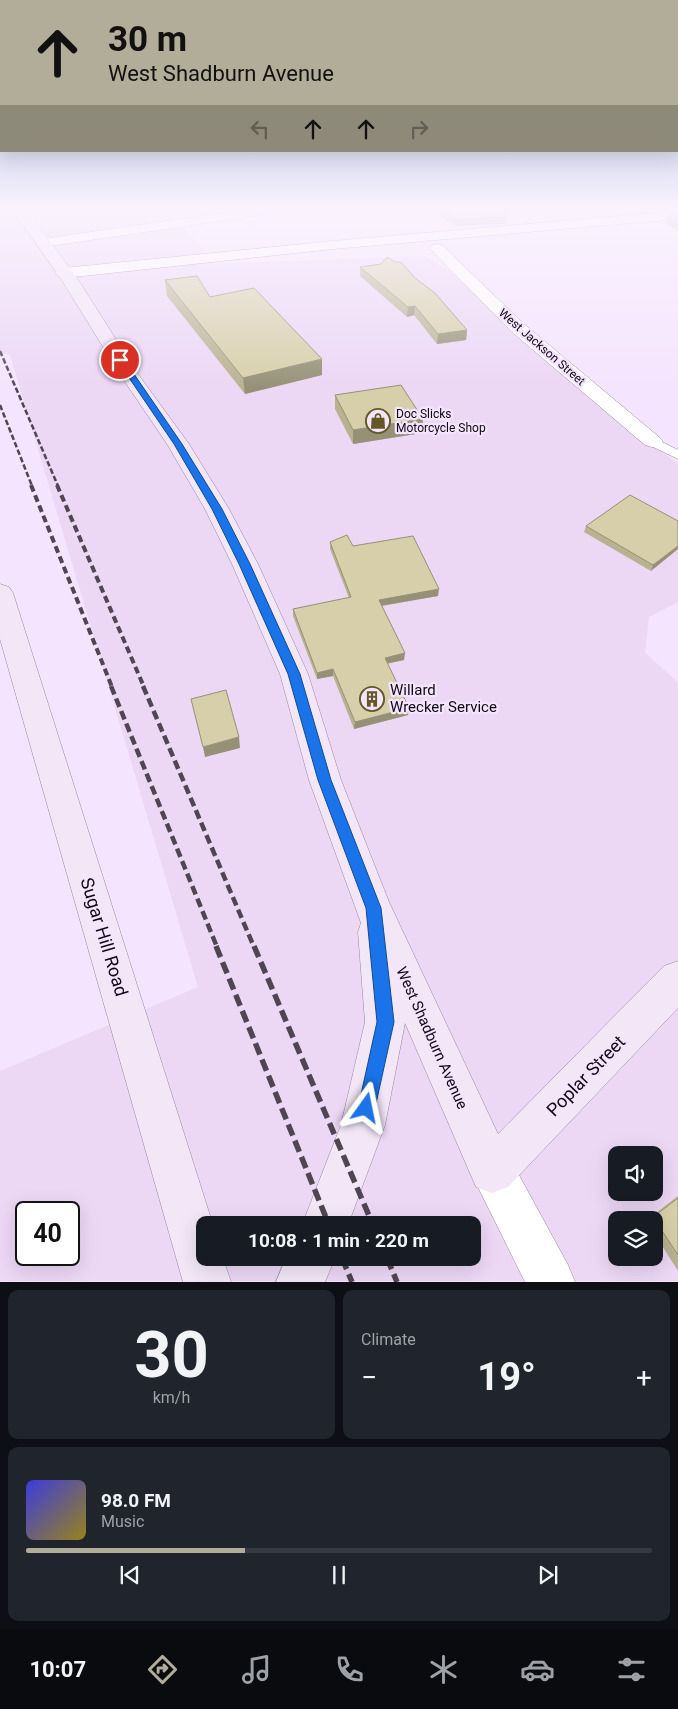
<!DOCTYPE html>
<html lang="en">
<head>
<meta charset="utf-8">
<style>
	:root { --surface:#171b24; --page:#20242c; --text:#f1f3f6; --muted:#9ea1a6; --line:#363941; --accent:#b1ad98 }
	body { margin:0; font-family:Roboto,sans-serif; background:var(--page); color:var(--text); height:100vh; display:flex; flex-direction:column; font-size:19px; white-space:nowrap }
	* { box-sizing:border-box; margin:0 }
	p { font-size:16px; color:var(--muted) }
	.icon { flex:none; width:28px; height:28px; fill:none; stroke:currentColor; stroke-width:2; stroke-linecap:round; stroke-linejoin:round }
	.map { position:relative; height:1282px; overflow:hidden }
	.details { display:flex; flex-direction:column; gap:8px; padding:8px; background:#0d0f14; flex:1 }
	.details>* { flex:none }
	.banner { position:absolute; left:0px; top:0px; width:679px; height:152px; box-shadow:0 5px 20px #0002; background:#b1ad98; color:#111; overflow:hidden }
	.tools { position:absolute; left:608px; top:1146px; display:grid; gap:10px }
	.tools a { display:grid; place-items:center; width:55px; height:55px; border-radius:10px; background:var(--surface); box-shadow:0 5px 20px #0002; font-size:25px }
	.speed { position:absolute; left:15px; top:1201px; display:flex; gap:10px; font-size:25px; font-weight:700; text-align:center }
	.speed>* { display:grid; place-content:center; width:65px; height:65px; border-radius:50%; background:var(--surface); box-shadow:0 5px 20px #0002; line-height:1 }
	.speed .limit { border:2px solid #111; border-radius:8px; background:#fff; color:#111 }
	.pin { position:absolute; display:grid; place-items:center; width:42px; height:42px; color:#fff; margin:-21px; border:2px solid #fff; border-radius:50%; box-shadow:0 1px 5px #0007 }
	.me { position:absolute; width:55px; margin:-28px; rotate:12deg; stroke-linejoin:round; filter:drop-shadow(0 0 4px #0008) }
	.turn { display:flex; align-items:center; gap:18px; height:105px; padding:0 25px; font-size:22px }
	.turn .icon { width:65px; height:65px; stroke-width:2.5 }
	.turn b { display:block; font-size:35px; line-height:42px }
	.lanes { display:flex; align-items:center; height:48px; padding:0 25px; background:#0003; justify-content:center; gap:25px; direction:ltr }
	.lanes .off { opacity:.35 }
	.big { font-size:38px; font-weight:700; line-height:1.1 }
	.details .tile { flex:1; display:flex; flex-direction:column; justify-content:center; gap:8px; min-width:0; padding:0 18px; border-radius:10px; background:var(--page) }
	.details .dial { align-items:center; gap:0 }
	.dial b { font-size:65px; line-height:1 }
	.song { display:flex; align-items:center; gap:15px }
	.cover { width:60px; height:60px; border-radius:8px; background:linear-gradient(135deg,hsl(240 70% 55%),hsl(50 70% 35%)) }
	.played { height:5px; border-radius:2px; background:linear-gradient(90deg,var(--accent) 35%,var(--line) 35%) }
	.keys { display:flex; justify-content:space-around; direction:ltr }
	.heat { display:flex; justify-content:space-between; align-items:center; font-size:28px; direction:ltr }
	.details .tiles { flex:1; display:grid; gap:8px; grid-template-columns:1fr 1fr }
	.tile:last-child { grid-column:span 2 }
	.trip { position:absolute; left:196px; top:1216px; width:285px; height:50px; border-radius:10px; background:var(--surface); box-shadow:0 5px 20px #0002; font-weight:700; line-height:50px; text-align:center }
	.tab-bar { display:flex; height:80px; justify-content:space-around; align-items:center; background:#090b0e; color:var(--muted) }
	.tab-bar .icon { width:35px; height:35px }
	.tab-bar .selected { color:var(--accent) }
	.tab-bar b { font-size:22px; color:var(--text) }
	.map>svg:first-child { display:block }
	.built { fill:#ecd7f5; fill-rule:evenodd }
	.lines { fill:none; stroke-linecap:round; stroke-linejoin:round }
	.lane-casing { stroke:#96879d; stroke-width:1 }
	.street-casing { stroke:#96879d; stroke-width:1 }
	.secondary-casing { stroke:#96879d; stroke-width:1 }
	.lane { fill:#fff; fill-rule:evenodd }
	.street { fill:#fff; fill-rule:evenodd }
	.secondary { fill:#f2e6f7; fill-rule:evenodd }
	.rail-far3 { stroke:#4f4652; stroke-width:2.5; stroke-dasharray:5.5 2.5; stroke-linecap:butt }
	.rail-far2 { stroke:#4f4652; stroke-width:4; stroke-dasharray:7 4; stroke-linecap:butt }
	.rail-far1 { stroke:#4f4652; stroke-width:4.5; stroke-dasharray:9 4.5; stroke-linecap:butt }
	.rail { stroke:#4f4652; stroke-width:5.5; stroke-dasharray:12 5.5; stroke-linecap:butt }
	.wall { fill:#b9b291 }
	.shaded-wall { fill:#969176 }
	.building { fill:#d7cfa9; stroke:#969176 }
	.route { fill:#1a73e8; stroke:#114b97 }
	.labels { text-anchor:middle; stroke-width:4.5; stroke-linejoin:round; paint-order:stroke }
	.far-street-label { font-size:12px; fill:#0f0911; stroke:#f5e4fd }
	.far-poi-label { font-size:12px; fill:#0f0911; stroke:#f5e4fd; text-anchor:start }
	.poi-label { font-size:15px; fill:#0f0911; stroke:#f5e4fd; text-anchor:start }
	.street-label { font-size:15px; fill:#0f0911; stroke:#f5e4fd }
	.near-street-label { font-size:18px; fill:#0f0911; stroke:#f5e4fd }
</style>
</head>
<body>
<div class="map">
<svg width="678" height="1282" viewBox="0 0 678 1282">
	<rect width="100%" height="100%" fill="#f5e4fd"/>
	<path class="built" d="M0 209H166L216 264 425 256 449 271 529 344 678 464V602L649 617 645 653 678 682V1281H0V1071L198 987 10 355 0 353ZM616 1155H654V1192H616ZM26 1212H69V1255H26ZM616 1220H654V1258H616ZM205 1225H472V1258H205Z"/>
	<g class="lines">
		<defs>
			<path id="lane" d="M652 437 678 450V459L647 444 645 441 647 438Z"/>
			<g id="street">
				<path d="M247 209H281L274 213 43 247 38 246 36 243 38 240 43 239Z"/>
				<path d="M678 211V219L333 249 64 278 58 276 56 273 58 270 64 268 333 241Z"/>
				<path d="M437 244 442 245 524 324 659 437 663 441 659 445 652 447 645 445 512 332 432 251 430 248 432 245Z"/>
				<path d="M492 1149 508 1155 568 1265 575 1282H525L470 1171 476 1155Z"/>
			</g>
			<g id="secondary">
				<path d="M12 209H26L77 278 138 374 189 444 229 509 258 564 308 674 341 780 389 902 498 1134 664 966 678 961V1008L508 1187 492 1193 476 1187 405 1023 385 1125 348 1225H302L341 1125 365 1022 358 932 361 923 309 780 280 674 232 564 205 509 167 444 121 376 63 282Z"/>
				<path d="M0 584 9 587 13 593 213 1225H205V1258H223L231 1282H183L0 639Z"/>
				<path d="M286 1258H335L325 1282H276Z"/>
			</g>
		</defs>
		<use href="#lane" class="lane-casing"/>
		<use href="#street" class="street-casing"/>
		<use href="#secondary" class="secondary-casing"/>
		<use href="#lane" class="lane"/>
		<use href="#street" class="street"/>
		<use href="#secondary" class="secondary"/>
		<g class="rail-far3">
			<path d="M0 351 58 486"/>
			<path d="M0 405 32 486"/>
		</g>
		<g class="rail-far2">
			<path d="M31 485 112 687"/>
			<path d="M57 485 144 687"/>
		</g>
		<g class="rail-far1">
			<path d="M111 686 217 947"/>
			<path d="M143 686 254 947"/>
		</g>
		<g class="rail">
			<path d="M216 946 329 1225"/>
			<path d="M254 946 373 1225"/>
			<path d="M342 1258 352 1282"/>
			<path d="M387 1258 397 1282"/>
		</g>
	</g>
	<g class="wall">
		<path d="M429 209H501L506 217 505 224 455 226Z"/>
		<path d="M648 209H678V210L651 211Z"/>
		<path d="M678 213V231L665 222 668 214Z"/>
		<path d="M360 267 415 278 467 330 466 340 437 344 414 315 407 317 360 276Z"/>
		<path d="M165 280 210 297 322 375 245 394 167 296Z"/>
		<path d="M335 395 422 433 353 444 335 409Z"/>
		<path d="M678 521 651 571 584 532 586 526Z"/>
		<path d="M330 542 353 546 438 596 382 606 404 660 387 664 408 715 354 729 333 676 317 679 293 616V609L349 598 330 549Z"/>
		<path d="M678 1196V1271L654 1233V1220H647Z"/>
	</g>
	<g class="shaded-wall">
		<path d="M415 306 414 315 407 317 408 307Z"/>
		<path d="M467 330 466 340 437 344 438 334Z"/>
		<path d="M322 359V375L245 394 243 378Z"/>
		<path d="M423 419 422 433 353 444V430Z"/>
		<path d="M678 546V549L651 571 653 565Z"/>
		<path d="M439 589 438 596 379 606V600Z"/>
		<path d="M405 653 404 660 384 664 385 658Z"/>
		<path d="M333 669V676L317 679V673Z"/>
		<path d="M409 708 408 715 354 729 355 722Z"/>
		<path d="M239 737 240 748 205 757 203 747Z"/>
	</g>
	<g class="building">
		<path d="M440 209H501L506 217 456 219Z"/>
		<path d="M678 213V222L668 214Z"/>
		<path d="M387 257 395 262H401L415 278 435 293 467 330 438 334 415 306 408 307 360 267 381 264Z"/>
		<path d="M197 276 210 297 254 288 322 359 243 378 165 280Z"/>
		<path d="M401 385 423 419 353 430 335 395Z"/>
		<path d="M630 495 678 521V546L653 565 586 526Z"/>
		<path d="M347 535 353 546 413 536 439 589 379 600 405 653 385 658 409 708 355 722 333 669 317 673 293 609 351 597 330 542Z"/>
		<path d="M226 690 239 737 203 747 191 699Z"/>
		<path d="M678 1198V1255L653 1217Z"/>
	</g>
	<linearGradient id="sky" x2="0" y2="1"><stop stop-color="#88a1cc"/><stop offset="0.54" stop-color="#faf3fe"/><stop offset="1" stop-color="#faf3fe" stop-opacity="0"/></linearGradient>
	<rect width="678" height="388" fill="url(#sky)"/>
	<path class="route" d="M118 358H123L182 444 222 509 250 564 300 674 331 780 381 908 394 1022 375 1108 373 1114 366 1117 360 1114 358 1108 377 1022 366 908 318 780 288 674 239 564 212 509 174 444 117 360Z"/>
	<defs>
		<symbol id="shop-ring" viewBox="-11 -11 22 22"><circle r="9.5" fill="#f5e4fd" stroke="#635825" stroke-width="1.5"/><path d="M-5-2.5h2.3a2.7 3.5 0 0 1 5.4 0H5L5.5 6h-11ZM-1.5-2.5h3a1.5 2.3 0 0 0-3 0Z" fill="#635825"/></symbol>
		<symbol id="building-ring" viewBox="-11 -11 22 22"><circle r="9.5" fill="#f5e4fd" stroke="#635825" stroke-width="1.5"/><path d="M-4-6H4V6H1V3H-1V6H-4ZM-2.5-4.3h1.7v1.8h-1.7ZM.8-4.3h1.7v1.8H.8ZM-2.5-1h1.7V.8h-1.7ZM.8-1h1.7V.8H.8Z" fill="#635825"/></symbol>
	</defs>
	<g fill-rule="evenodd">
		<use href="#shop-ring" x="364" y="407" width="28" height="28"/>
		<use href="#building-ring" x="358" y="685" width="28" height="28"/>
	</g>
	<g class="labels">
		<g class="far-street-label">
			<text transform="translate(542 347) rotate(41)" y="4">West Jackson Street</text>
		</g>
		<g class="far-poi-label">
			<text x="396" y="418">Doc Slicks<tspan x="396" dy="14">Motorcycle Shop</tspan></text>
		</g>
		<g class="poi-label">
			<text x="390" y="695">Willard<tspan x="390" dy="17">Wrecker Service</tspan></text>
		</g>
		<g class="street-label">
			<text transform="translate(432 1038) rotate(66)" y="5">West Shadburn Avenue</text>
		</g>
		<g class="near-street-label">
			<text transform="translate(104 937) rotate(73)" y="6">Sugar Hill Road</text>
			<text transform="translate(586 1076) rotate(-46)" y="6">Poplar Street</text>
		</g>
	</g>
</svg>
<div class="tools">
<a><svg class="icon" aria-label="sound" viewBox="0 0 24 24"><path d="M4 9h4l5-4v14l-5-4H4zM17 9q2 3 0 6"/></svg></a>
<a><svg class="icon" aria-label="layers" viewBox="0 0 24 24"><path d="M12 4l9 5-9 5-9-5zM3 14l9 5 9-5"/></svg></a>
</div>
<div class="speed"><div class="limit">40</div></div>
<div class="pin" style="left:120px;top:360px;background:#d93025"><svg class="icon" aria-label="arrive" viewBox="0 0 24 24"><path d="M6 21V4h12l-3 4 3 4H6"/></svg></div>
<svg class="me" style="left:366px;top:1108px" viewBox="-20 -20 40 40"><path d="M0-17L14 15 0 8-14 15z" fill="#1a73e8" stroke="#fff" stroke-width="4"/></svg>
<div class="trip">10:08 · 1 min · 220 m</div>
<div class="banner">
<div class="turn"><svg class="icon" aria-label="ahead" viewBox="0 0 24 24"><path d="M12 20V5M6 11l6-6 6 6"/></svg><div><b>30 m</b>West Shadburn Avenue</div></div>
<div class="lanes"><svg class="icon off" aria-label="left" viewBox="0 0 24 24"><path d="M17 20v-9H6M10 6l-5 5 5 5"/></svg><svg class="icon" aria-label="ahead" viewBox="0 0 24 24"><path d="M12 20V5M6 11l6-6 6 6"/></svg><svg class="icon" aria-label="ahead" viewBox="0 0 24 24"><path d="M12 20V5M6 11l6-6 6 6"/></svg><svg class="icon off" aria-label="right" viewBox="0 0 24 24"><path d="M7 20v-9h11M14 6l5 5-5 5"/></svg></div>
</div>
</div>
<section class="details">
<div class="tiles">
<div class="tile dial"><b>30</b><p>km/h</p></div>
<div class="tile"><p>Climate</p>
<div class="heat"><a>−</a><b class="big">19°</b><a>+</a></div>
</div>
<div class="tile">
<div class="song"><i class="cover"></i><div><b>98.0 FM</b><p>Music</p></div></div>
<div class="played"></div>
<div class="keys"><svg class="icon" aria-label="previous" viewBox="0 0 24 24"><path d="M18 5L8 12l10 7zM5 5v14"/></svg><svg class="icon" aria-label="pause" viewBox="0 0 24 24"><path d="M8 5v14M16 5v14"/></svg><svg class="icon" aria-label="next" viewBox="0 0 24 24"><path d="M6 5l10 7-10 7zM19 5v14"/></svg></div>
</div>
</div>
</section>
<nav class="tab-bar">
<b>10:07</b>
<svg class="icon selected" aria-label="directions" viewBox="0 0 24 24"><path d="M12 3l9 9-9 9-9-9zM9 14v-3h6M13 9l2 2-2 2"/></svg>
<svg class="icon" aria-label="music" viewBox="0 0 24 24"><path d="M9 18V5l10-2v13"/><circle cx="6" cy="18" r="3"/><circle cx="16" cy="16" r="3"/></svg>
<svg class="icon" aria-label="phone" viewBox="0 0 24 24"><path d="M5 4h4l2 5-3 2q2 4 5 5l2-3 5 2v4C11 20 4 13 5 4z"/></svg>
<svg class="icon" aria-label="climate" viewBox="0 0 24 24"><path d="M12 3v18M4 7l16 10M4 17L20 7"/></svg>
<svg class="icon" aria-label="car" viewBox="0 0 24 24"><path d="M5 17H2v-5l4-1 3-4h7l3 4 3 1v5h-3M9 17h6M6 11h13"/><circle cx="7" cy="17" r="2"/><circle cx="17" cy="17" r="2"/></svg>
<svg class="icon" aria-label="filters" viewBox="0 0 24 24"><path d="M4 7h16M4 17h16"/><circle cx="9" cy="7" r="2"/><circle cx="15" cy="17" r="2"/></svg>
</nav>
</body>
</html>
